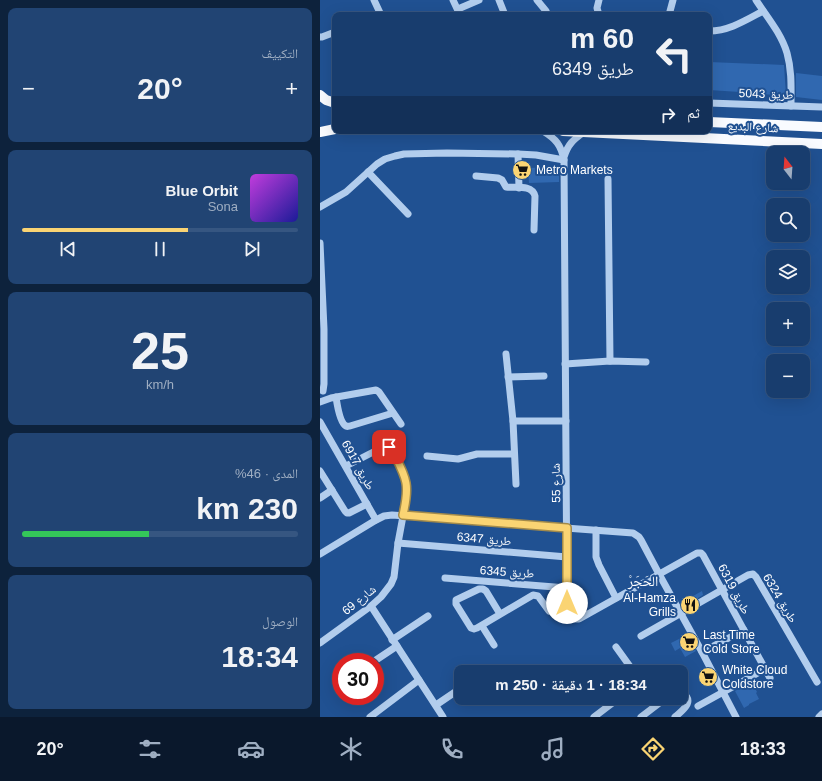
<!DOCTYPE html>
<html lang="ar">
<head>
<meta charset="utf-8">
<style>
	:root { --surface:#183d6e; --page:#214473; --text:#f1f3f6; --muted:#9faec2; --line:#365681; --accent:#fad473 }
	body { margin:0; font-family:Arial,"Noto Naskh Arabic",sans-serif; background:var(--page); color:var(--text); direction:rtl; height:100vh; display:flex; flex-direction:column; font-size:15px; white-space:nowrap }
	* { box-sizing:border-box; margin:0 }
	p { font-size:13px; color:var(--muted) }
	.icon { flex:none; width:22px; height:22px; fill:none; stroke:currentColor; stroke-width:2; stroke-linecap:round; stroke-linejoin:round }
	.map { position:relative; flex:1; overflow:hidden; direction:ltr }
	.drawer { display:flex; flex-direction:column; gap:8px; padding:8px; background:#0d223c; width:320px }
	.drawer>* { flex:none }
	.banner { position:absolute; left:12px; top:12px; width:380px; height:122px; border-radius:8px; box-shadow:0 4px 16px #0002,0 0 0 1px var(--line); direction:rtl; background:#183d6e; color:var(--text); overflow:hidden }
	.needle { width:26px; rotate:343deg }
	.controls { position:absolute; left:446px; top:146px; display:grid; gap:8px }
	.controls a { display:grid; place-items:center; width:44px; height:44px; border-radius:8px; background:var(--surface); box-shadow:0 4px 16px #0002,0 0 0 1px var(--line); font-size:20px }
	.speed { position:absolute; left:12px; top:653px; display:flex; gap:8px; font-size:20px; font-weight:700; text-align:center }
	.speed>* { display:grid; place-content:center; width:52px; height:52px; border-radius:50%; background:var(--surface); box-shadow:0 4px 16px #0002,0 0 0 1px var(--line); line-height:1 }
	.speed .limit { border:6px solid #d22; background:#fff; color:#111 }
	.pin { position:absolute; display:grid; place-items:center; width:34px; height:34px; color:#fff; margin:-17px; border-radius:8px; box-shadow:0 2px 6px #0006 }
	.me { position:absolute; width:44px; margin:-22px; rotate:0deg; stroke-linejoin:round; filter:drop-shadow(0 0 3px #0008) }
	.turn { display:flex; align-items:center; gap:14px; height:84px; padding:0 12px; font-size:18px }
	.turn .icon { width:52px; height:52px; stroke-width:2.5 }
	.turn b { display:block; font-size:28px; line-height:34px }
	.then { display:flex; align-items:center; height:38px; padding:0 12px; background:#0003; gap:8px; font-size:15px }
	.big { font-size:30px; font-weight:600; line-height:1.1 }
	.drawer .tile { flex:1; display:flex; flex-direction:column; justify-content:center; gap:6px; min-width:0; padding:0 14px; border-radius:8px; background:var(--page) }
	.drawer .dial { align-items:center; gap:0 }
	.dial b { font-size:52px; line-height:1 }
	.song { display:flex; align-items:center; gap:12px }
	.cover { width:48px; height:48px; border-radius:6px; background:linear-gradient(135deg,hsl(290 70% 55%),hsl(240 70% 35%)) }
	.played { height:4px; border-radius:2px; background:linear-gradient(90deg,var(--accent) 60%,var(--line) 60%) }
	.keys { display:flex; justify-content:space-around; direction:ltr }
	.heat { display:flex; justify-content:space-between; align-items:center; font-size:22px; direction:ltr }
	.charge { height:6px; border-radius:3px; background:linear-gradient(90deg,#34c759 46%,var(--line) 0) }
	.trip { position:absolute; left:134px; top:665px; width:234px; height:40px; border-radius:8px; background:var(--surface); box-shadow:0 4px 16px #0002,0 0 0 1px var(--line); font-weight:600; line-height:40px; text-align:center; direction:rtl }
	.tabs { display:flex; height:64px; justify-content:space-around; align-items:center; background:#0a182c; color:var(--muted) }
	.tabs .icon { width:28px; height:28px }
	.tabs .selected { color:var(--accent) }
	.tabs b { font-size:18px; color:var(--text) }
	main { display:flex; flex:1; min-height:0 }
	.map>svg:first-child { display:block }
	.building { fill:#3068b0 }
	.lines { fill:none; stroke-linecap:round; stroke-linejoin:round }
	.minor { stroke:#b2cded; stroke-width:7 }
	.major { stroke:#f9fbff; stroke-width:10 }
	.route-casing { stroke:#a28a4b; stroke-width:10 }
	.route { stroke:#fad473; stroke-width:7 }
	.labels { text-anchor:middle; stroke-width:4; stroke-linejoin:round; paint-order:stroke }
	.street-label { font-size:12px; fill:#fff; stroke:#205192 }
	.poi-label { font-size:12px; fill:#fff; stroke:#205192; text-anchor:start }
	.quarter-label { font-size:14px; fill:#fff; stroke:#205192 }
</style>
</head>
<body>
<main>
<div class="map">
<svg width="502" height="717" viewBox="0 0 502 717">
	<rect width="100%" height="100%" fill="#205192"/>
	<g class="building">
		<path d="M389 62 464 65 466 95 435 94V93L389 90Z"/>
		<path d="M476 73 502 76V100L476 97Z"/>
		<path d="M239 167V182L209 183 208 168Z"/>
		<path d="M382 591 383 595 368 604 366 600Z"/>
		<path d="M367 635 376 651 365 657 360 648 355 651 351 643Z"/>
		<path d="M387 675 390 682 383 686 379 679Z"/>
		<path d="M432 682 437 692 436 693 439 699 429 704V705L424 708 415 691Z"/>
	</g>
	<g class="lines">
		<g class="minor">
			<path d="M54 0 61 15"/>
			<path d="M133 0 140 15"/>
			<path d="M179 0 185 15"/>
			<path d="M217 0 226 11"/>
			<path d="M279 0 277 8 279 15"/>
			<path d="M436 0C447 17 461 33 467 53 472 71 471 88 471 106"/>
			<path d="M138 9 159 0"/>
			<path d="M349 15 353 0"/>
			<path d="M389 31C409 31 426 20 443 11"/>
			<path d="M0 37H2L15 32"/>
			<path d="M389 103 502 107"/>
			<path d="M223 131C236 139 241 145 244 160L247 606 252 614 256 619H259L377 553H381L383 555 450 678"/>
			<path d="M198 154 199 188"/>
			<path d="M244 157C248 144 253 140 264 132"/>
			<path d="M48 172 88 214"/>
			<path d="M156 176 178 178 182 180 186 187C195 188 212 184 215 196L214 230"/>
			<path d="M288 179 290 361"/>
			<path d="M0 207 26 192 57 164 65 159 75 156 84 154 127 153 198 154 216 155 244 160"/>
			<path d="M0 243 4 329V384L3 391"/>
			<path d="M186 354 193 421 196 484"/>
			<path d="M245 364 290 361 326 362"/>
			<path d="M188 377 224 376"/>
			<path d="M16 397C17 404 20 423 26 426 27 427 29 426 30 426L73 413"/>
			<path d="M0 402 11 398 56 390 59 392 81 424"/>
			<path d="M193 421H246"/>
			<path d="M0 422 56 520"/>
			<path d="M107 456 138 459 142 458 157 454H194"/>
			<path d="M0 471 25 511 27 513H29L47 504"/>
			<path d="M0 498 12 490"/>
			<path d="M276 530V557L279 565 296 598"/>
			<path d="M78 543 247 557"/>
			<path d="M0 554 56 520 64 516 72 515 313 533 319 537 321 540 339 574 382 652 416 717"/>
			<path d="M125 578 247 588"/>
			<path d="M51 606 123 717"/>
			<path d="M180 614 166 591 163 589H159L136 600V604L151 628 154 629 157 628 213 595 218 596 229 611"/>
			<path d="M162 626 174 645"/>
			<path d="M321 636 428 575 433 574 436 577 497 682"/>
			<path d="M72 640 108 616"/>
			<path d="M0 643 51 606 61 597 71 584 74 577 78 543 86 500V484L83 473 71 448 69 447 65 446 26 466"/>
			<path d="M296 647 314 672"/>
			<path d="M382 652 424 630"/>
			<path d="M53 662 77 646"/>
			<path d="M116 705 141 688"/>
			<path d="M378 706 445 669"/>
			<path d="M50 717 99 680"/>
			<path d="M274 717 299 698"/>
			<path d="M321 717 346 698"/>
			<path d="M355 717C363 710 376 701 361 692"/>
			<path d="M499 717 502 714"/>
		</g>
		<g class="major">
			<path d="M0 95 6 100 15 103"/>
			<path d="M389 122 502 127"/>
			<path d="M243 131 502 144"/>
			<path d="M0 132 15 129"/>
		</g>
	</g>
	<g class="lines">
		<defs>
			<path id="route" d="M69 447 71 448C76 459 84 471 86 483 88 494 85 505 83 515L247 528V603"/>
		</defs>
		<use href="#route" class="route-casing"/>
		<use href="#route" class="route"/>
	</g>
	<defs>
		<symbol id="supermarket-disc" viewBox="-11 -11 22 22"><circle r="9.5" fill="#fad473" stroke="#205192"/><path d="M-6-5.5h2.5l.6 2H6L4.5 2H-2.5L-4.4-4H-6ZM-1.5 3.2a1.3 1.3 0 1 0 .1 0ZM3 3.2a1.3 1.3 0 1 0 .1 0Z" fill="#111"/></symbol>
		<symbol id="restaurant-disc" viewBox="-11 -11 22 22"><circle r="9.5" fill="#fad473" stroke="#205192"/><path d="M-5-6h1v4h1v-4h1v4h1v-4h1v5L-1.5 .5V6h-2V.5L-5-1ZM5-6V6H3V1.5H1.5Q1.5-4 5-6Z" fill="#111"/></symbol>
	</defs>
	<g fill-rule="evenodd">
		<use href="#supermarket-disc" x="191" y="159" width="22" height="22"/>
		<use href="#restaurant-disc" x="359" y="594" width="22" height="22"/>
		<use href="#supermarket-disc" x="358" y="631" width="22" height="22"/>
		<use href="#supermarket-disc" x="377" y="666" width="22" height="22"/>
	</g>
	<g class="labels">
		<g class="street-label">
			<text transform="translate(446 94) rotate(2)" y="4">طريق 5043</text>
			<text transform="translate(433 127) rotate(3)" y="4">شارع البديع</text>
			<text transform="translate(38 465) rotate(61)" y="4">طريق 6917</text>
			<text transform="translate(236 483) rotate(-91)" y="4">شارع 55</text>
			<text transform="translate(164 539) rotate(5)" y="4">طريق 6347</text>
			<text transform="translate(187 572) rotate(4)" y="4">طريق 6345</text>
			<text transform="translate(414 589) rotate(62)" y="4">طريق 6319</text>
			<text transform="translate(460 598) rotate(59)" y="4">طريق 6324</text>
			<text transform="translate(39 600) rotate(-39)" y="4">شارع 69</text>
		</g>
		<g class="poi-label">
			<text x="216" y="174">Metro Markets</text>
			<text x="356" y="602" text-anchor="end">Al-Hamza<tspan x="356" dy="14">Grills</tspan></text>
			<text x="383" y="639">Last Time<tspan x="383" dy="14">Cold Store</tspan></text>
			<text x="402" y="674">White Cloud<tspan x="402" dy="14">Coldstore</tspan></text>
		</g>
		<g class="quarter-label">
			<text x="323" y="586">الحَجَرْ</text>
		</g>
	</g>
</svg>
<div class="controls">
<a><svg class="needle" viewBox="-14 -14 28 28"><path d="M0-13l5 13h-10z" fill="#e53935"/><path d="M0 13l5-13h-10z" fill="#9faec2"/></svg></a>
<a><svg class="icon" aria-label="search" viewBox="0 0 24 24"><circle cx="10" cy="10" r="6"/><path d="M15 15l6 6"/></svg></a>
<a><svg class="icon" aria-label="layers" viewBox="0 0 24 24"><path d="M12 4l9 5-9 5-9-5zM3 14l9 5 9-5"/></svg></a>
<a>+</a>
<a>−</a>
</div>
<div class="speed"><div class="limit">30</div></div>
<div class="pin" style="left:69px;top:447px;background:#d93025"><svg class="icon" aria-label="arrive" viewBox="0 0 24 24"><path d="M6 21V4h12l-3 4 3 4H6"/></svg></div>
<svg class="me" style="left:247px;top:603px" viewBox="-20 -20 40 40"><circle r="19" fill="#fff"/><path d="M0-13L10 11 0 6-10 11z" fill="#fad473"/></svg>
<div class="trip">18:34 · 1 دقيقة · 250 m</div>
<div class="banner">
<div class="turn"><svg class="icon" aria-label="left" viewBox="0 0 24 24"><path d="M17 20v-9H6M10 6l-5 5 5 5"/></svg><div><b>60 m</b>طريق 6349</div></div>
<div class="then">ثم<svg class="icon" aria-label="right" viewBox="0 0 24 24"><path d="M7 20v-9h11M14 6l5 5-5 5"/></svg></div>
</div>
</div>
<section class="drawer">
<div class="tile"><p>التكييف</p>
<div class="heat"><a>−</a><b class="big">20°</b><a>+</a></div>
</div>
<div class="tile">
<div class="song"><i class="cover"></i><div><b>Blue Orbit</b><p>Sona</p></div></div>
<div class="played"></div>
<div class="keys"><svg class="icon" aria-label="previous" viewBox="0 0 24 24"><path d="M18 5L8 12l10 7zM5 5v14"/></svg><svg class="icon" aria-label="pause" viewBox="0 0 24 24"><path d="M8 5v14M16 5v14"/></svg><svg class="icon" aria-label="next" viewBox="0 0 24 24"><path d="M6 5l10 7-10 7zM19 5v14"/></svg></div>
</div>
<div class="tile dial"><b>25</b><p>km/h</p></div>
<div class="tile"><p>المدى · 46%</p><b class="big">230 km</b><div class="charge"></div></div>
<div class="tile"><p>الوصول</p><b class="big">18:34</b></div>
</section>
</main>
<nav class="tabs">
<b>18:33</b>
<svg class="icon selected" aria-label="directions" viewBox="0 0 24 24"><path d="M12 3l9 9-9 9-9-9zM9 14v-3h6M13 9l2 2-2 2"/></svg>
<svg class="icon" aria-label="music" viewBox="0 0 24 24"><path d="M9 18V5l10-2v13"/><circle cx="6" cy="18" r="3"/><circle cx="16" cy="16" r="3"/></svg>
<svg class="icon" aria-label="phone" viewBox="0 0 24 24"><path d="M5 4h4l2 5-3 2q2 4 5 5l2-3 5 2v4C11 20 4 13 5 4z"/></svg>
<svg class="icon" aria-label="climate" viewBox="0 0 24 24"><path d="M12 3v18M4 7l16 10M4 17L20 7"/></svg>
<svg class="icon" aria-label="car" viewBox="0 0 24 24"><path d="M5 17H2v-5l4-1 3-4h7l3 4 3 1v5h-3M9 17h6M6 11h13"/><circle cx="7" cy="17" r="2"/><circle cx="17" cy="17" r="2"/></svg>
<svg class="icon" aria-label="filters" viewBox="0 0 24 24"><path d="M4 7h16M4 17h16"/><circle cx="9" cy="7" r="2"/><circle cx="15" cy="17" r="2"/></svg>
<b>20°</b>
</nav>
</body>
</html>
